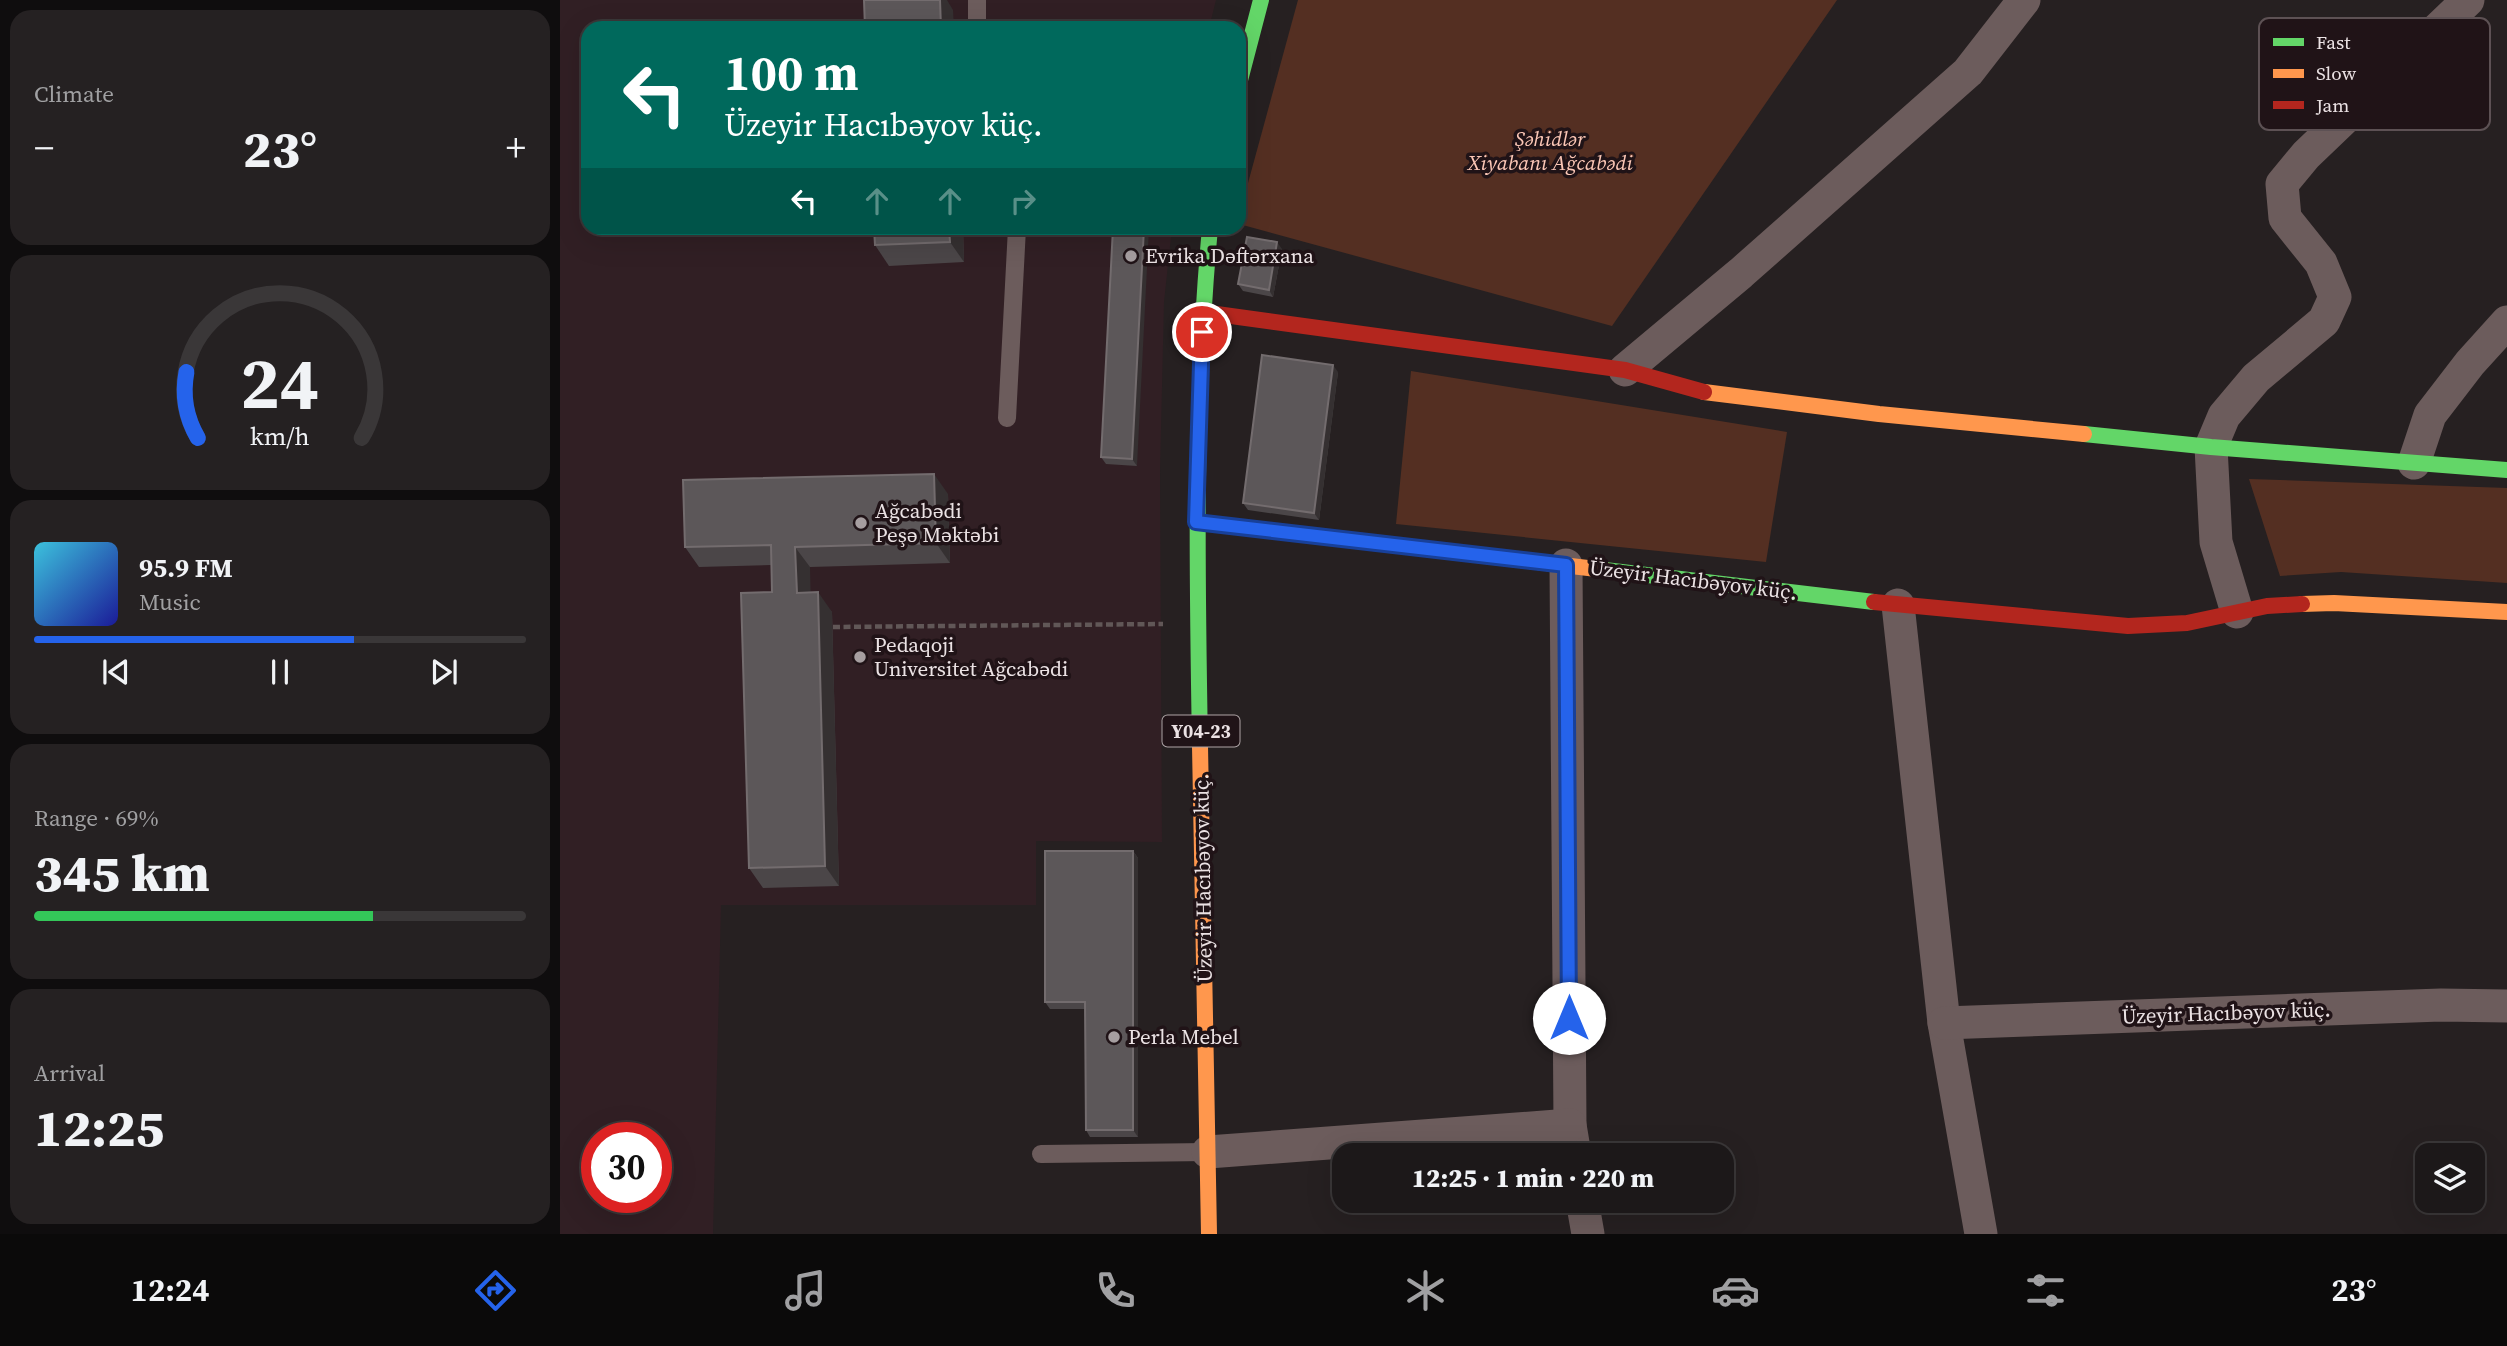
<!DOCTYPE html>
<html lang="en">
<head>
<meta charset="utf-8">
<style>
	:root { --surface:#1c1819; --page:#252122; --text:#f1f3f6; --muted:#a0a0a2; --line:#3a3738; --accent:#2563eb }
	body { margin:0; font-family:"Source Serif 4",serif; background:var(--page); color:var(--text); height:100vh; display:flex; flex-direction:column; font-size:26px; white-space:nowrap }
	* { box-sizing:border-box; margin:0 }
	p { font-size:23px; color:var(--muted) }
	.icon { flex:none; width:38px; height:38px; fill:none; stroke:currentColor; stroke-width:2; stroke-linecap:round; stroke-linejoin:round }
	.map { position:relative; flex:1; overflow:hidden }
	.sheet { display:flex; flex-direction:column; gap:10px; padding:10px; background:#0f0d0e; width:560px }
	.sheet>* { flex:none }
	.top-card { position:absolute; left:21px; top:21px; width:665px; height:214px; border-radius:21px; box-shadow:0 7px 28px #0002,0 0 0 2px var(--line); background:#00695c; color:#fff; overflow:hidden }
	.buttons { position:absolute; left:1855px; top:1143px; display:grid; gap:14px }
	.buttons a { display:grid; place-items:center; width:70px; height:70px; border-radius:14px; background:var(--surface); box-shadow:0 7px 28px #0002,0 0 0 2px var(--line); font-size:35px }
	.speed { position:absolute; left:21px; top:1122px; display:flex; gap:14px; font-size:35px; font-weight:700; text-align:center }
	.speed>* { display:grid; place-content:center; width:91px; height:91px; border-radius:50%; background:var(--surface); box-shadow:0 7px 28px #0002,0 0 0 2px var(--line); line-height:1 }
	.speed .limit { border:10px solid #d22; background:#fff; color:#111 }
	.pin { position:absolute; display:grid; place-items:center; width:60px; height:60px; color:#fff; margin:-30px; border:4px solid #fff; border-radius:50%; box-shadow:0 2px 7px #0007 }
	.me { position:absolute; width:77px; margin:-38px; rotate:0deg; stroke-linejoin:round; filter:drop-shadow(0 0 5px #0008) }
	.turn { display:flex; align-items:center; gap:24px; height:147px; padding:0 28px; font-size:32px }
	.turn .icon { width:91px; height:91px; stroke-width:2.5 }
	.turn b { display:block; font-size:49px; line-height:60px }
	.lanes { display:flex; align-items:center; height:66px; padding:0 28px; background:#0003; justify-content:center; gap:35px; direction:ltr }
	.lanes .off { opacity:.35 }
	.big { font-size:52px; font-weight:800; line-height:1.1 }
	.sheet .tile { flex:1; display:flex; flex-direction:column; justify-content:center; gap:10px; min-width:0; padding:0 24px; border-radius:21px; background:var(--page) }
	.sheet .dial { align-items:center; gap:0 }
	.dial svg { height:182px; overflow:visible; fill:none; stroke:var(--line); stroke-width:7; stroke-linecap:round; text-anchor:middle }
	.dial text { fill:var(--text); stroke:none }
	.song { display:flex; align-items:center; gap:21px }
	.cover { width:84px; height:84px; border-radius:10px; background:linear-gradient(135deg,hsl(190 70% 55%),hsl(240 70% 35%)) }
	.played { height:7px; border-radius:4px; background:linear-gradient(90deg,var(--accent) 65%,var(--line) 65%) }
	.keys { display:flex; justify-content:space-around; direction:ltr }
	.heat { display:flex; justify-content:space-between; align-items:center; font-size:38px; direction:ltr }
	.charge { height:10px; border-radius:5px; background:linear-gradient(90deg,#34c759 69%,var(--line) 0) }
	.trip { position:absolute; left:772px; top:1143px; width:402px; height:70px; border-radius:21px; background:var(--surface); box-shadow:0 7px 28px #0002,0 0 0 2px var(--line); font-weight:800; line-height:70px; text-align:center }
	.menu { display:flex; height:112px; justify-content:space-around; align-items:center; background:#0b0a0a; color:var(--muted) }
	.menu .icon { width:49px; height:49px }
	.menu .selected { color:var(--accent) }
	.menu b { font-size:32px; color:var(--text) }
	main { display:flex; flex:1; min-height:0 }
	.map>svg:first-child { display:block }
	.built { fill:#311f24; fill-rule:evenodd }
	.green { fill:#542f22 }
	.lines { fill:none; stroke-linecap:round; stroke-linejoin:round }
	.path { stroke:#615757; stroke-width:4.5; stroke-dasharray:7 3.5; stroke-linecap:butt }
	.lane { stroke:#6c5c5c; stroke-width:18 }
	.street { stroke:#6c5c5c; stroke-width:33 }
	.fast { stroke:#63d668; stroke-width:16 }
	.slow { stroke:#ff974d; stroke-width:16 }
	.jam { stroke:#b3261e; stroke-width:16 }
	.wall { fill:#4b4648 }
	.shaded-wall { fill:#353031 }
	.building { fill:#5c5759; stroke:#736c6e; stroke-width:2 }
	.route-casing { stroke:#184099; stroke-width:18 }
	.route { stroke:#2563eb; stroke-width:12 }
	.poi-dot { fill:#a69ea0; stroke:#201317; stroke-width:2.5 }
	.labels { text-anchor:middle; stroke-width:7; stroke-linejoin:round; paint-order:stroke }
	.shield { fill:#201317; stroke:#aea4a6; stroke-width:2 }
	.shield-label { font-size:19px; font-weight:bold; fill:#ebe2e4 }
	.park-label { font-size:21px; font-style:italic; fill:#fcc7b6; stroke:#201317 }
	.poi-label { font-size:21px; fill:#ebe2e4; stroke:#201317; text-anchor:start }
	.street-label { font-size:21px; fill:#ebe2e4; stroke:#201317 }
	.key { fill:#201317; stroke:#5d5154; stroke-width:2 }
	.key-label { font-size:19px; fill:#ebe2e4 }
</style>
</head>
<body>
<main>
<section class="sheet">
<div class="tile"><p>Climate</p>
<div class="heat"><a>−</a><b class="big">23°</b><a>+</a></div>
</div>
<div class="tile dial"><svg viewBox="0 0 100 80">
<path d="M14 69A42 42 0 1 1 86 69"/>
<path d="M14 69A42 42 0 0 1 9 40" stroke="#2563eb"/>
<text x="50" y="56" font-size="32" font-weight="700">24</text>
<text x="50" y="72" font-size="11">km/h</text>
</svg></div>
<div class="tile">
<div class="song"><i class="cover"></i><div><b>95.9 FM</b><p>Music</p></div></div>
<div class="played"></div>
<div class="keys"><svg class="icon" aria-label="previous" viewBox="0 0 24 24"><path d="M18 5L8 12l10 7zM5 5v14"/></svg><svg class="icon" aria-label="pause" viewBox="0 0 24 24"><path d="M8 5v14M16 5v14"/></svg><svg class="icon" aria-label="next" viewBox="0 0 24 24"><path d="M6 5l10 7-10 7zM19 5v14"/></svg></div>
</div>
<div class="tile"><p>Range · 69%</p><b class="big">345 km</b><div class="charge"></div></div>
<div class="tile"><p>Arrival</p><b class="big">12:25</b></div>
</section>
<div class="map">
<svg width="1947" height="1234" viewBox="0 0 1947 1234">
	<rect width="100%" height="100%" fill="#262021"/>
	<path class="built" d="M0 0H656L649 28H28V228H612L604 302 600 472 602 842 476 841V905H161L153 1234H0ZM37 1138H96V1197H37Z"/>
	<g class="green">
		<path d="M738 0H1277L1052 326 679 224V216Z"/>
		<path d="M851 371 1227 432 1206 562 836 524Z"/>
		<path d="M1689 479 1947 488V583L1781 572 1720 576Z"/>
	</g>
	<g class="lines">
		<path class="path" d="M273 627 603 624"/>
		<g class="lane">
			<path d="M417 28V0"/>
			<path d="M447 418 457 228"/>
			<path d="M481 1154 648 1152"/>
		</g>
		<g class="street">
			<path d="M1065 370 1181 273 1408 72 1464 0"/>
			<path d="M1854 463 1870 415 1910 363 1947 322"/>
			<path d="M1006 565 1010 1125 1015 1155"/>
			<path d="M1338 605 1384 1023 1421 1234"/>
			<path d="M1677 612 1656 542 1651 447 1664 416 1696 378 1764 321 1775 297 1761 263 1725 218 1722 184 1746 155 1908 0"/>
			<path d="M1384 1023 1881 1005 1947 1006"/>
			<path d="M648 1152 1010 1125"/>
			<path d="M1022 1200 1028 1234"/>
		</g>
		<g class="fast">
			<path d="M679 84 701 0"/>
			<path d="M1524 434 1651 447 1947 470"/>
			<path d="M1045 570 1314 602"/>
			<path d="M640 746C637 573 634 400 650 228"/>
		</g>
		<g class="slow">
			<path d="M1144 392 1319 414 1524 434"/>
			<path d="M636 522 1045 570"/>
			<path d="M1742 604 1774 603 1947 612"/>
			<path d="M640 746 649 1234"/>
		</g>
		<g class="jam">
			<path d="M642 312 1065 370 1144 392"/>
			<path d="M1314 602 1568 626 1627 623 1707 606 1742 604"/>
		</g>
	</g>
	<g class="wall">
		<path d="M403 228 404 262 329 266 315 245Z"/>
		<path d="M553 228 577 466 546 464 541 457Z"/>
		<path d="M722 249 713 297 683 291 678 284Z"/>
		<path d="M778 372 759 520 688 510 683 503Z"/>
		<path d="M388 494 390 563 250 567V592L272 612 279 886 203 888 189 868 212 592 211 565 139 567 125 547Z"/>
		<path d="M573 851 578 858V1137H530L526 1130 525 1009H490L485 1002Z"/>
	</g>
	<g class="shaded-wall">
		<path d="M380 0H387L393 10 394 28H381Z"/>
		<path d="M389 228H403L404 262 390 242Z"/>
		<path d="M584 228H589L577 466 572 459Z"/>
		<path d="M717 242 722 249 713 297 709 290Z"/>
		<path d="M773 365 778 372 759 520 754 513Z"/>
		<path d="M374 474 388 494 390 563 376 543Z"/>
		<path d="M235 547 250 567 251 613 237 593Z"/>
		<path d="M258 592 272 612 279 886 265 866Z"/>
		<path d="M573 851 578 858V1137L573 1130Z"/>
	</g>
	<g class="building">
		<path d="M304 0H380L381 28H305Z"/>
		<path d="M314 228H389L390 242 315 245Z"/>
		<path d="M553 228H584L572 459 541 457Z"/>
		<path d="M687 237 717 242 709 290 678 284Z"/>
		<path d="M702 355 773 365 754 513 683 503Z"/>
		<path d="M374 474 376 543 235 547 237 593 258 592 265 866 189 868 181 593 212 592 211 545 125 547 123 480Z"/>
		<path d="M485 851H573V1130H526L525 1002H485Z"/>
	</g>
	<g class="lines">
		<defs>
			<path id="route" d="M642 332 636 522 1006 565 1009 1018"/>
		</defs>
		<use href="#route" class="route-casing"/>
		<use href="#route" class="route"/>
	</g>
	<g class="poi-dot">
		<circle cx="571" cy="256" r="7"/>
		<circle cx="301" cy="523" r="7"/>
		<circle cx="300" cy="657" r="7"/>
		<circle cx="554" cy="1037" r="7"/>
	</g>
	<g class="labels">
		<rect class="shield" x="602.5" y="715.5" width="77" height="31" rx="5"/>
		<g class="shield-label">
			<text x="641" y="738">Y04-23</text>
		</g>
		<g class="park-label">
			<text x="990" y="146">Şəhidlər<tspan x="990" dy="24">Xiyabanı Ağcabədi</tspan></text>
		</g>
		<g class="poi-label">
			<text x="585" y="263">Evrika Dəftərxana</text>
			<text x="315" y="518">Ağcabədi<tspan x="315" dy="24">Peşə Məktəbi</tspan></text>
			<text x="314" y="652">Pedaqoji<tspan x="314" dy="24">Universitet Ağcabədi</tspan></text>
			<text x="568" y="1044">Perla Mebel</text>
		</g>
		<g class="street-label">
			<text transform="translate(1133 580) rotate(7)" y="7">Üzeyir Hacıbəyov küç.</text>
			<text transform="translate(643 878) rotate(-91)" y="7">Üzeyir Hacıbəyov küç.</text>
			<text transform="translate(1666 1013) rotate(-2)" y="7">Üzeyir Hacıbəyov küç.</text>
		</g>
	</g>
	<rect x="1699" y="18" width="231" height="112" rx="10" class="key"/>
	<rect x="1713" y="38" width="31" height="8" fill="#63d668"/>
	<rect x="1713" y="69" width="31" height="9" fill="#ff974d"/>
	<rect x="1713" y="101" width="31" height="8" fill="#b3261e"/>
	<g class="key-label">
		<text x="1756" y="49">Fast</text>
		<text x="1756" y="80">Slow</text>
		<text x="1756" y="112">Jam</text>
	</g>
</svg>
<div class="buttons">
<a><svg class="icon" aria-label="layers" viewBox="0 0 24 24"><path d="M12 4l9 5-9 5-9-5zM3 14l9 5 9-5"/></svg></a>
</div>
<div class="speed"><div class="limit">30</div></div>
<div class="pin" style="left:642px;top:332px;background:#d93025"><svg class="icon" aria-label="arrive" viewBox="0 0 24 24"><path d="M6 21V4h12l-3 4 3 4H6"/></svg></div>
<svg class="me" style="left:1009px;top:1018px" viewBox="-20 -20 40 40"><circle r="19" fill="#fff"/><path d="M0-13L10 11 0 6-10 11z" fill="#2563eb"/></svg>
<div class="trip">12:25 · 1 min · 220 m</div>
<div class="top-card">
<div class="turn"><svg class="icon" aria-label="left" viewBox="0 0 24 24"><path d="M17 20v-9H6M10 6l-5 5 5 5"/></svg><div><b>100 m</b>Üzeyir Hacıbəyov küç.</div></div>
<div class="lanes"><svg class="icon" aria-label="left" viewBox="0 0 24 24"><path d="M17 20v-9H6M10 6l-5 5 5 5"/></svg><svg class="icon off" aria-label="ahead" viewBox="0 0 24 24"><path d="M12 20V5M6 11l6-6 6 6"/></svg><svg class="icon off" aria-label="ahead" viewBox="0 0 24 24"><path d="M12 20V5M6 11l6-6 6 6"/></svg><svg class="icon off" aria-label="right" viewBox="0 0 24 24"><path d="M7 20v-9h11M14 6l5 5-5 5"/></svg></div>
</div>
</div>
</main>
<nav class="menu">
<b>12:24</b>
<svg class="icon selected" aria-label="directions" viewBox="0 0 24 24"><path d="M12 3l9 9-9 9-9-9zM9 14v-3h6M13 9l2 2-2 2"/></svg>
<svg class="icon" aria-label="music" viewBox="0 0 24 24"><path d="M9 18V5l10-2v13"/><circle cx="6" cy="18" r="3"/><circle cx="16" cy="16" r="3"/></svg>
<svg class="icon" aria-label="phone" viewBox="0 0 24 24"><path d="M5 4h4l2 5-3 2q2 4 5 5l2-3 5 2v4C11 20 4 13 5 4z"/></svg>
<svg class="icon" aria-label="climate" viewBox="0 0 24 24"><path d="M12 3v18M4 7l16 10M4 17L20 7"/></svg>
<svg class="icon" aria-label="car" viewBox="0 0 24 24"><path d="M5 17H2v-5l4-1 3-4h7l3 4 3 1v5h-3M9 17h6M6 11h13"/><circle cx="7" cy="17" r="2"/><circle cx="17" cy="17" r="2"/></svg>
<svg class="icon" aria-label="filters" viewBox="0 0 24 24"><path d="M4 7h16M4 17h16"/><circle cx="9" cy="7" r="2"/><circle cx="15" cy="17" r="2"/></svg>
<b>23°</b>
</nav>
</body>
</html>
